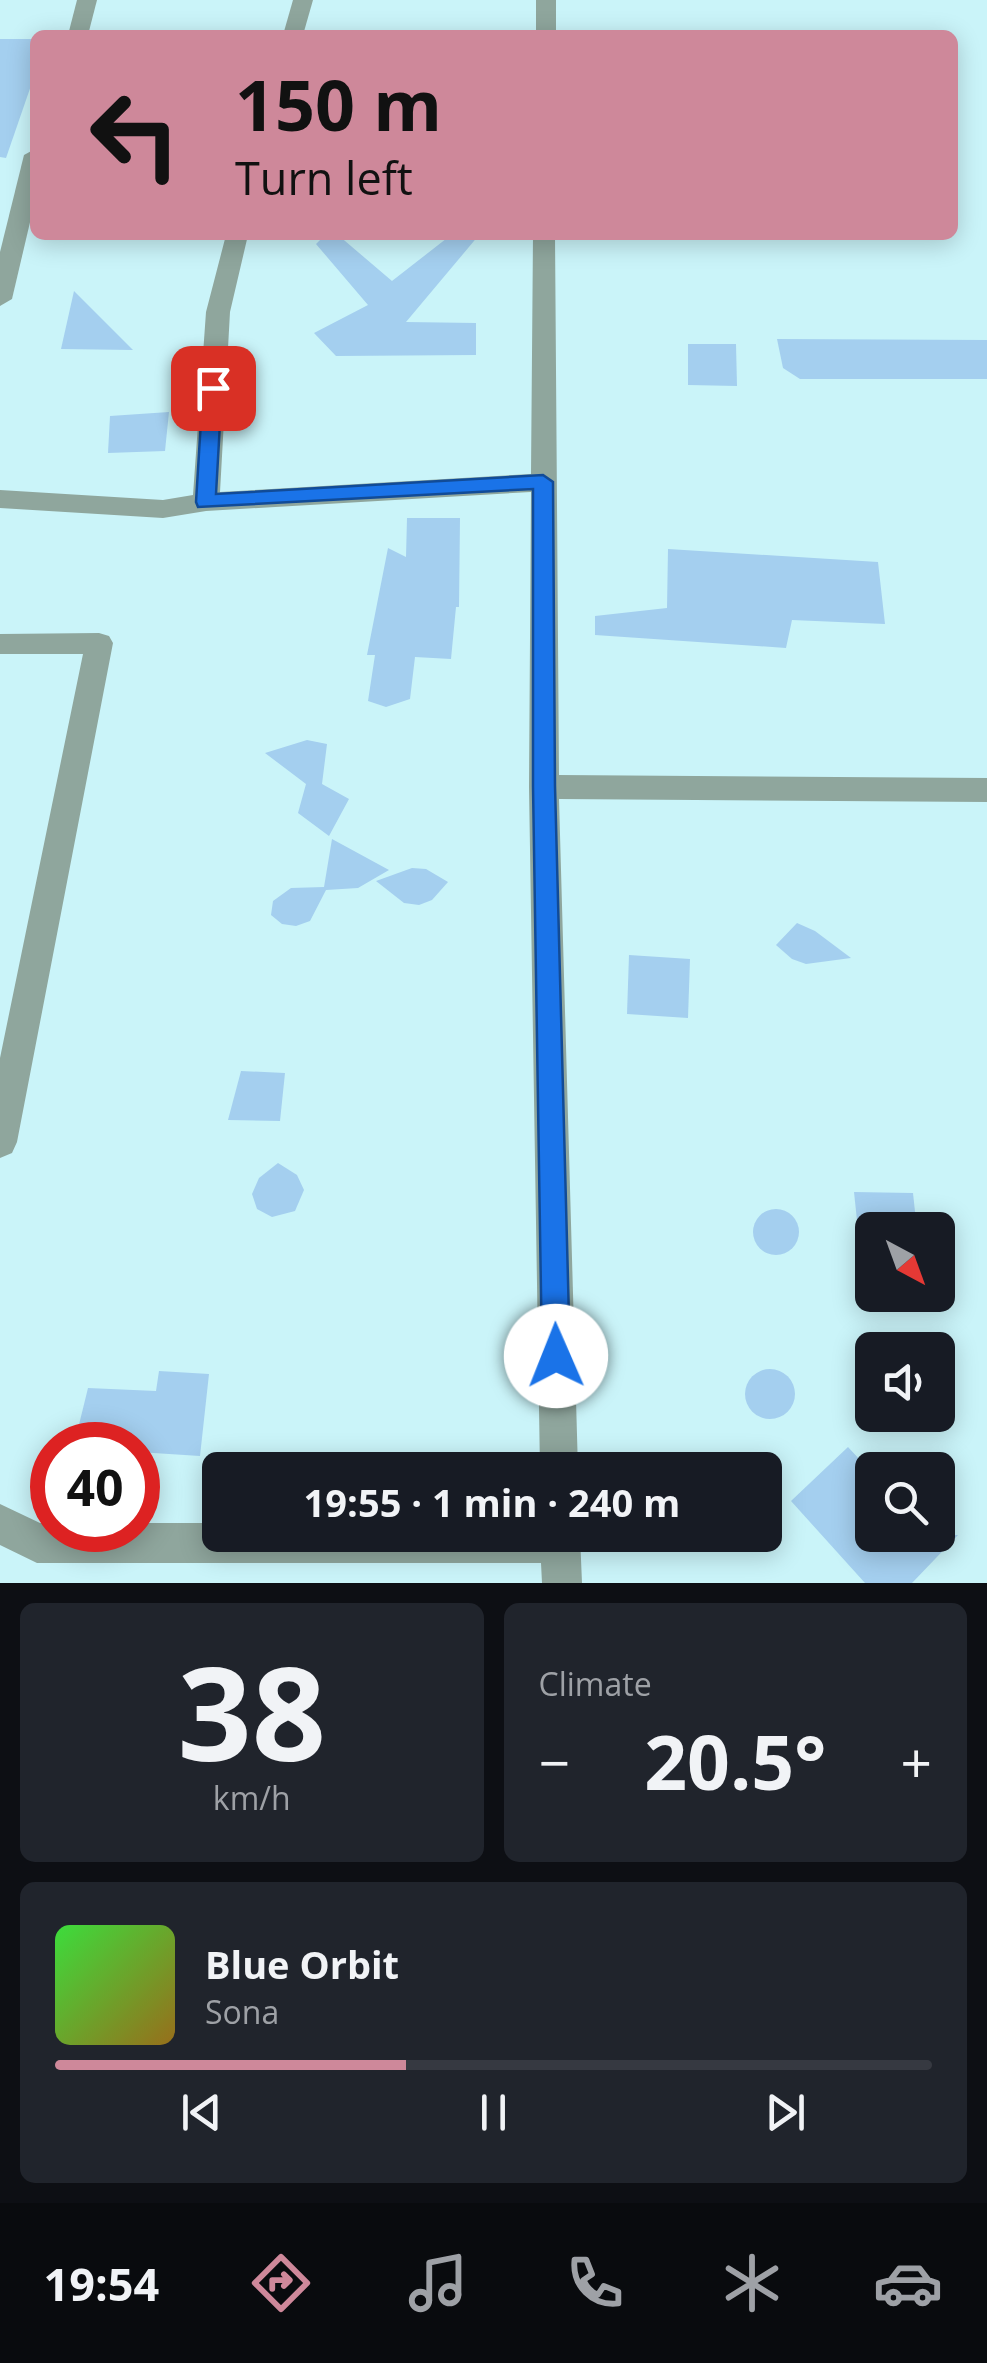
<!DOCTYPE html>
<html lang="en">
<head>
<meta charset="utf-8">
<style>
	:root { --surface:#171b24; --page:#20242c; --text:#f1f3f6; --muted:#9ea1a6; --line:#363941; --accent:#ce889a }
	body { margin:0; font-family:"Open Sans",sans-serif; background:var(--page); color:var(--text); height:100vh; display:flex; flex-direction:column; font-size:38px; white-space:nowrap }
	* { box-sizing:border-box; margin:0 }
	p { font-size:32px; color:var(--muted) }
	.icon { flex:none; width:55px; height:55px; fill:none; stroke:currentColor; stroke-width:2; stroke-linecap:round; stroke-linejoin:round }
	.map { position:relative; height:1583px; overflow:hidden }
	.details { display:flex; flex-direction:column; gap:20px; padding:20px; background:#0d0f14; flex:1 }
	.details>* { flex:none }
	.top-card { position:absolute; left:30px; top:30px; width:928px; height:210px; border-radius:15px; box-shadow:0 5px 25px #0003; background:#ce889a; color:#111; overflow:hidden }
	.needle { width:65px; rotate:139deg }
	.controls { position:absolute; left:855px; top:1212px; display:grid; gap:20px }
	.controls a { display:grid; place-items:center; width:100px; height:100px; border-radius:15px; background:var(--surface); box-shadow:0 5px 25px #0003; font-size:50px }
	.speed { position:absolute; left:30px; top:1422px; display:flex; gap:20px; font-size:50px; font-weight:700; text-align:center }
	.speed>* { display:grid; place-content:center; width:130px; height:130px; border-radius:50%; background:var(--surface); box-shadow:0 5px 25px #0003; line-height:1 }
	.speed .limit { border:15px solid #d22; background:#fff; color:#111 }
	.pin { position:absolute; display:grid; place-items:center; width:85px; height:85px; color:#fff; margin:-42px; border-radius:20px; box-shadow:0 5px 15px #0006 }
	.me { position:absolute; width:110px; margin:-55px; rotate:359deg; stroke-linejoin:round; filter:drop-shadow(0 0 8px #0008) }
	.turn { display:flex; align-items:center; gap:35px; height:210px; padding:0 40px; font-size:45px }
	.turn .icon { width:130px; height:130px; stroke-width:2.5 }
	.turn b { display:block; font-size:70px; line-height:85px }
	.big { font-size:75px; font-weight:700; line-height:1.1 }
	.details .card { flex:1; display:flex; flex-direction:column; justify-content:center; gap:15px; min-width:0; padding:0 35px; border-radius:15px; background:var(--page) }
	.details .dial { align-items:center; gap:0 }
	.dial b { font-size:130px; line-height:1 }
	.song { display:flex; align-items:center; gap:30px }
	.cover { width:120px; height:120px; border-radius:15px; background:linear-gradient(135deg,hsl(120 70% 55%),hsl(40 70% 35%)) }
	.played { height:10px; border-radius:5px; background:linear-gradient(90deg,var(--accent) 40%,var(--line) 40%) }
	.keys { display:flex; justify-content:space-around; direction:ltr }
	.heat { display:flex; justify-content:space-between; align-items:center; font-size:55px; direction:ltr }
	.details .tiles { flex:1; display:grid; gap:20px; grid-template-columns:1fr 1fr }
	.card:last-child { grid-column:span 2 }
	.trip { position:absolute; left:202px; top:1452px; width:580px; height:100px; border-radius:15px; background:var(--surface); box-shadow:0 5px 25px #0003; font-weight:700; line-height:100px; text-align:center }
	.tab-bar { display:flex; height:160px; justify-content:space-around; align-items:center; background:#090b0e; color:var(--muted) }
	.tab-bar .icon { width:70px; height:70px }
	.tab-bar .on { color:var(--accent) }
	.tab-bar b { font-size:45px; color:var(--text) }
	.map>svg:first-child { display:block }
	.building { fill:#a4cfef }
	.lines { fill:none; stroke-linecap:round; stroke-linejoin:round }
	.minor { fill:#8fa69d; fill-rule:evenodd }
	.route { fill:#1a73e8; stroke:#114b97; stroke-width:2.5 }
</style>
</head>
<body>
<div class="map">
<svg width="987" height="1583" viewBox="0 0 987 1583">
	<rect width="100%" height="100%" fill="#caf4f9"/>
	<g class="building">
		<path d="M0 39H35V74L6 158 0 157Z"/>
		<path d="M325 235H338L392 281 451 235H479L406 322 476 323V355L336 356 314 333 368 305 316 244Z"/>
		<path d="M74 291 133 350 61 349Z"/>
		<path d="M777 339 987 340V379H800L783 368Z"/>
		<path d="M688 344H736L737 386 688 385Z"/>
		<path d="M169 412 165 451 108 453 110 416Z"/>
		<path d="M407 518H460L459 607H456L451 659 415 657 410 699 386 707 368 701 375 655H367L388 548 406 557Z"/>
		<path d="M668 549 878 562 885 624 792 620 786 648 595 635V616L667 608Z"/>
		<path d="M307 740 327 744 322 784 349 799 329 836 298 813 306 784 265 753Z"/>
		<path d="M332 839 389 870 358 888 326 890 310 921 296 926 282 924 271 915 273 901 291 888 324 887Z"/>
		<path d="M412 868 426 869 448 882 432 900 419 905 404 903 376 881Z"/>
		<path d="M797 923 815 931 851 958 806 964 792 959 776 945Z"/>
		<path d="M629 955 690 959 688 1018 627 1014Z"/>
		<path d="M241 1071 285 1073 280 1121 228 1120Z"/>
		<path d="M278 1163 297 1175 304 1190 295 1211 272 1217 257 1209 252 1194 259 1178Z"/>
		<path d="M854 1192 913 1193 917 1230H858Z"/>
		<circle cx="776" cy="1232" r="23"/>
		<circle cx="770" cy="1394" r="25"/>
		<path d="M159 1371 209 1374 200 1456 138 1452V1445H74L88 1388 156 1391Z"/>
		<path d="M848 1447 872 1473V1535H958L912 1583H865L791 1501Z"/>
	</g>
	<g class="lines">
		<g class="minor">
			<path d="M77 0H97L88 35H68Z"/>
			<path d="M293 0H313L303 35H283Z"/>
			<rect x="536" y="0" width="20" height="35"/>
			<path d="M35 149V201L12 299 0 306V252L24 155Z"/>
			<path d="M226 235H248L230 312 220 492 531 474 533 235H555L559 775 987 778V802L559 799 578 1470H540L529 787 531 492 206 511 163 518 0 508V490L163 500 193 495 206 312Z"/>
			<path d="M99 633 109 636 113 643 17 1142 12 1153 0 1158V1058L83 654H0V634Z"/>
			<path d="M0 1504 40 1523H52V1530H138V1523H220V1535H580L582 1583H542L541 1563H37L0 1545Z"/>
		</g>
	</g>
	<path class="route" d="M213 382 222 388 216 494 543 475 553 482 555 786 570 1356 566 1366 556 1370 546 1366 542 1356 533 786V489L198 507 196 502 203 388Z"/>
</svg>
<div class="controls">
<a><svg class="needle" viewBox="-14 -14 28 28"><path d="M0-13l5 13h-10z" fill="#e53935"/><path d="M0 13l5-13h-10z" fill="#9ea1a6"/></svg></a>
<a><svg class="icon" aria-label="sound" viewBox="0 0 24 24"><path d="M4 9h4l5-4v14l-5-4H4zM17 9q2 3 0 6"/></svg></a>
<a><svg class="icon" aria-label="search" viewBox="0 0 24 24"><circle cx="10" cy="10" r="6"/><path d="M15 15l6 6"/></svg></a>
</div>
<div class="speed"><div class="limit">40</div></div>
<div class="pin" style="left:213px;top:388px;background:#d93025"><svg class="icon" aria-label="arrive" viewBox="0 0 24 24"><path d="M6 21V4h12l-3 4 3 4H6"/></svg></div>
<svg class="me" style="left:556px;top:1356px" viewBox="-20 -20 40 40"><circle r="19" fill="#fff"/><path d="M0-13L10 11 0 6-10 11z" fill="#1a73e8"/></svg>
<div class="trip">19:55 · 1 min · 240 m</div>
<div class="top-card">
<div class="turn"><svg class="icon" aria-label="left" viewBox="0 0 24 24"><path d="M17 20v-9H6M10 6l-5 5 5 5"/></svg><div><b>150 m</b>Turn left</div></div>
</div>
</div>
<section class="details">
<div class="tiles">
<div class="card dial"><b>38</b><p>km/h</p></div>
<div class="card"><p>Climate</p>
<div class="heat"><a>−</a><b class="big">20.5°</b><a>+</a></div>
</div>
<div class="card">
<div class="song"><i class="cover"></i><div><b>Blue Orbit</b><p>Sona</p></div></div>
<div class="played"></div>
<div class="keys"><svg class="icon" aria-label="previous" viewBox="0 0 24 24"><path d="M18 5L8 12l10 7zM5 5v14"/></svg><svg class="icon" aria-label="pause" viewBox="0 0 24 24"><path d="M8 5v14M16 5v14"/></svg><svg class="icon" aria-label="next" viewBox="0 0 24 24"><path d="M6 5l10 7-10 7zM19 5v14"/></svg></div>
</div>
</div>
</section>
<nav class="tab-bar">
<b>19:54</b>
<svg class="icon on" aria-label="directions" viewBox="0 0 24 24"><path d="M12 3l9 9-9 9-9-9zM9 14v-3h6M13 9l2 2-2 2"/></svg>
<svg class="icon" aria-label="music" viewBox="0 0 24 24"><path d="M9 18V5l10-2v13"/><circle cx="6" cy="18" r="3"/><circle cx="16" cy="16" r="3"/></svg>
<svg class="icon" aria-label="phone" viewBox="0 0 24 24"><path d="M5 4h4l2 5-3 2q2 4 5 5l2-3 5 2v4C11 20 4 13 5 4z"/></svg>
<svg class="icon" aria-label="climate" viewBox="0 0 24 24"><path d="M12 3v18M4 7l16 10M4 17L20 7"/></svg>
<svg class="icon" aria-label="car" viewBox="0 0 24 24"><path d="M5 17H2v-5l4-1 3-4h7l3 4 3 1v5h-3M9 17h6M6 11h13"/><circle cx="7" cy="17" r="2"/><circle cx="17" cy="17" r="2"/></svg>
</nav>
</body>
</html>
